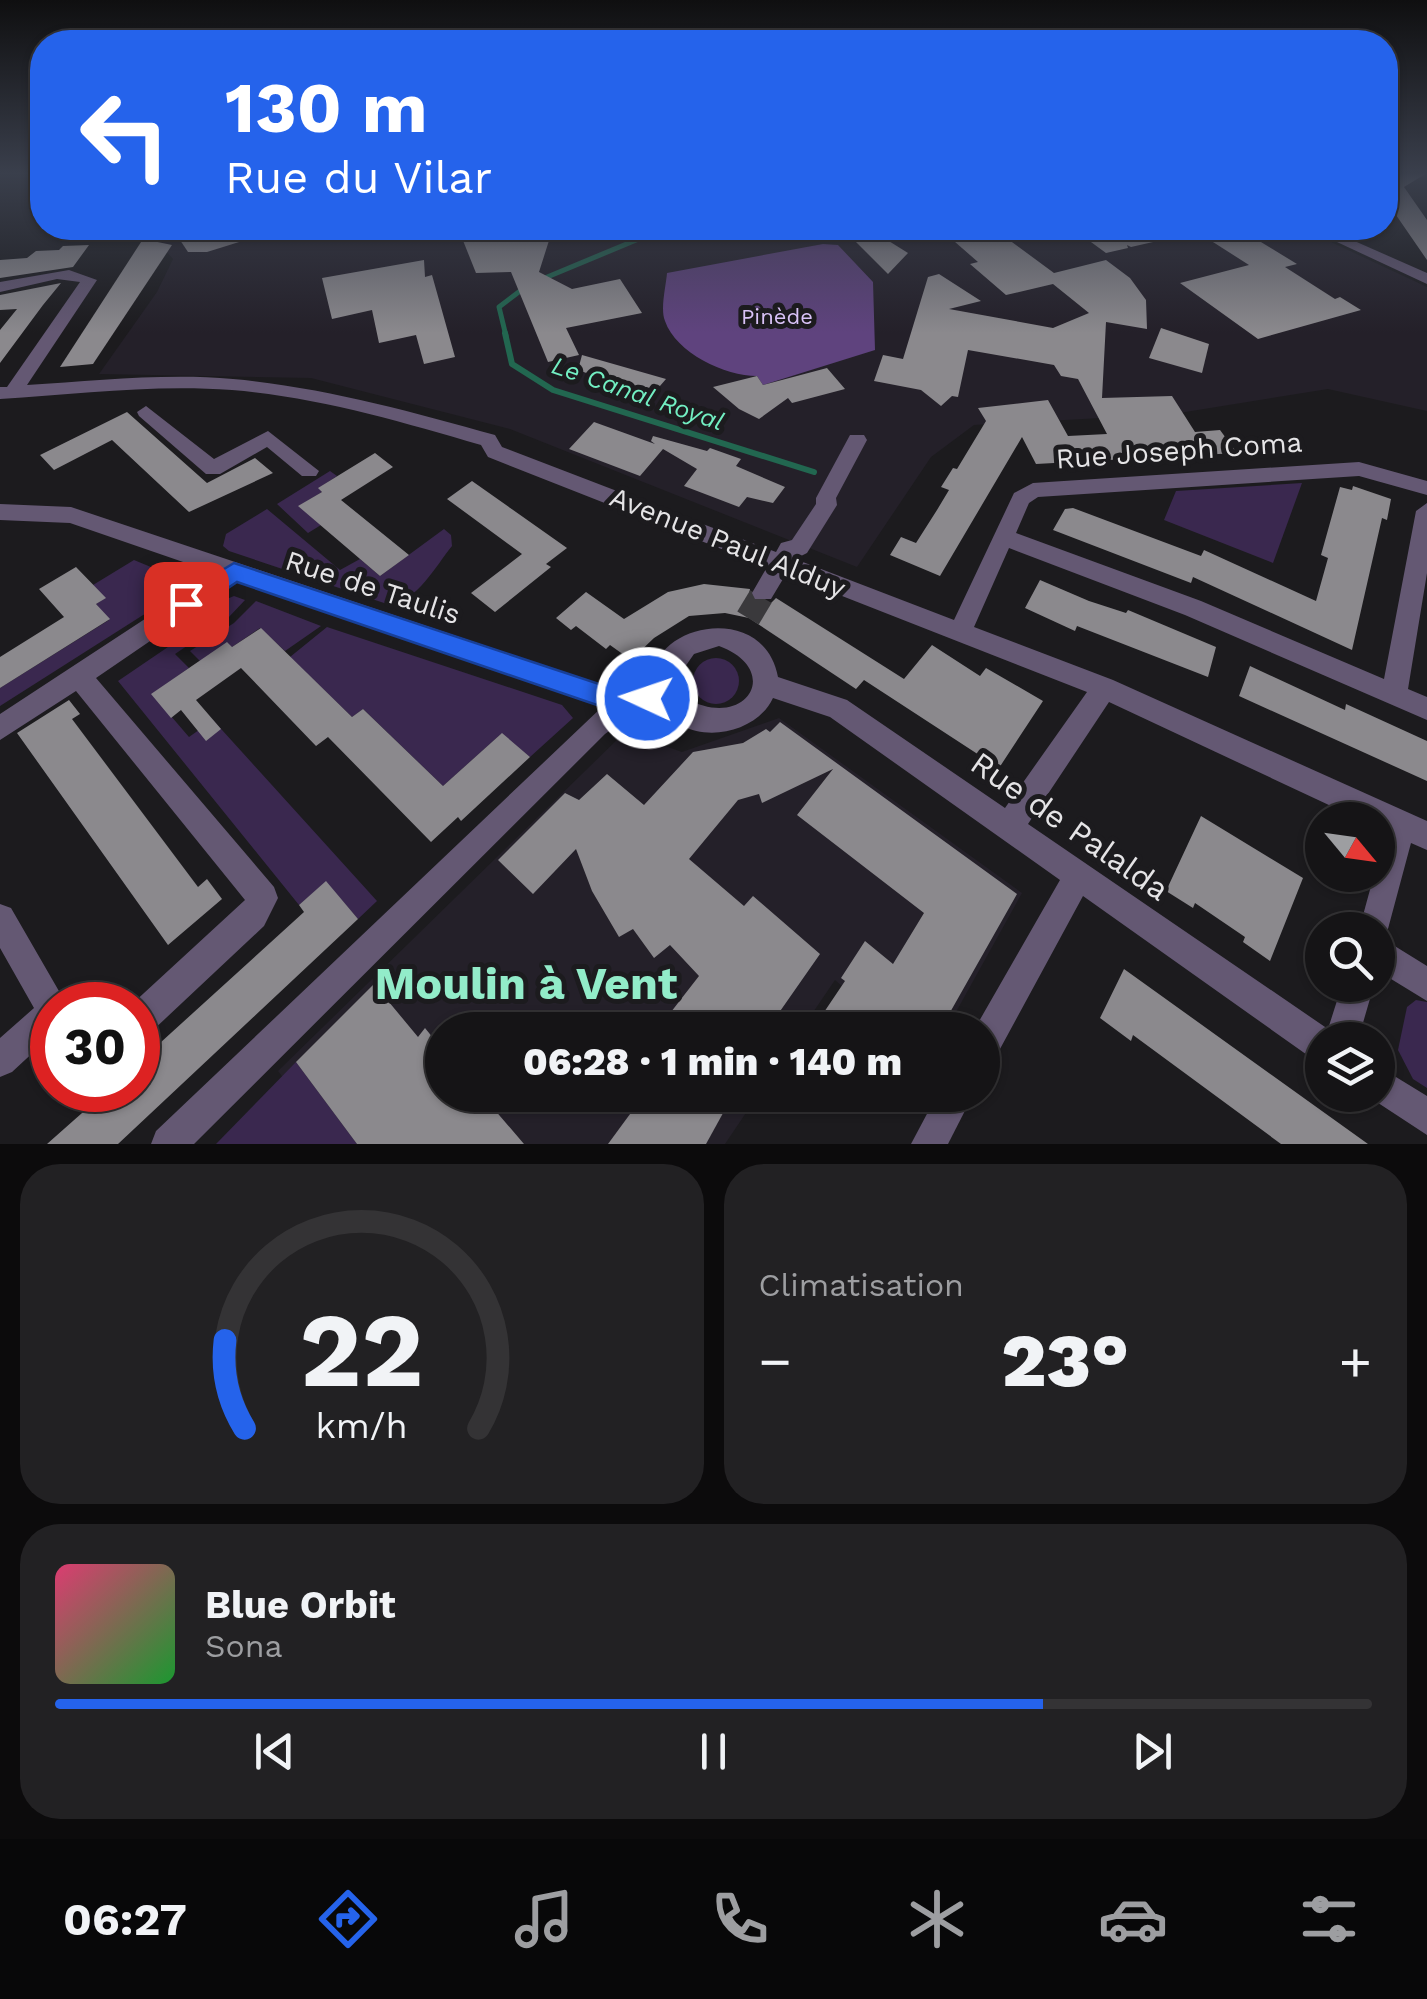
<!DOCTYPE html>
<html lang="fr">
<head>
<meta charset="utf-8">
<style>
	:root { --surface:#151416; --page:#222123; --text:#f1f3f6; --muted:#9d9ea1; --line:#343335; --accent:#2563eb }
	body { margin:0; font-family:"Work Sans",sans-serif; background:var(--page); color:var(--text); height:100vh; display:flex; flex-direction:column; font-size:38px; white-space:nowrap }
	* { box-sizing:border-box; margin:0 }
	p { font-size:32px; color:var(--muted) }
	.icon { flex:none; width:55px; height:55px; fill:none; stroke:currentColor; stroke-width:2; stroke-linecap:round; stroke-linejoin:round }
	.map { position:relative; height:1144px; overflow:hidden }
	.side { display:flex; flex-direction:column; gap:20px; padding:20px; background:#0c0b0c; flex:1 }
	.side>* { flex:none }
	.top-card { position:absolute; left:30px; top:30px; width:1368px; height:210px; border-radius:40px; box-shadow:0 2px 8px #0004,0 0 0 2px var(--line); background:#2563eb; color:#fff; overflow:hidden }
	.needle { width:65px; rotate:119deg }
	.controls { position:absolute; left:1305px; top:802px; display:grid; gap:20px }
	.controls a { display:grid; place-items:center; width:90px; height:90px; border-radius:50%; background:var(--surface); box-shadow:0 2px 8px #0004,0 0 0 2px var(--line); font-size:50px }
	.speed { position:absolute; left:30px; top:982px; display:flex; gap:20px; font-size:50px; font-weight:700; text-align:center }
	.speed>* { display:grid; place-content:center; width:130px; height:130px; border-radius:50%; background:var(--surface); box-shadow:0 2px 8px #0004,0 0 0 2px var(--line); line-height:1 }
	.speed .limit { border:15px solid #d22; background:#fff; color:#111 }
	.pin { position:absolute; display:grid; place-items:center; width:85px; height:85px; color:#fff; margin:-42px; border-radius:20px; box-shadow:0 5px 15px #0006 }
	.me { position:absolute; width:110px; margin:-55px; rotate:273deg; stroke-linejoin:round; filter:drop-shadow(0 0 8px #0008) }
	.turn { display:flex; align-items:center; gap:35px; height:210px; padding:0 30px; font-size:45px }
	.turn .icon { width:130px; height:130px; stroke-width:2.5 }
	.turn b { display:block; font-size:70px; line-height:85px }
	.big { font-size:75px; font-weight:800; line-height:1.1 }
	.side .card { flex:1; display:flex; flex-direction:column; justify-content:center; gap:15px; min-width:0; padding:0 35px; border-radius:40px; background:var(--page) }
	.side .dial { align-items:center; gap:0 }
	.dial svg { height:260px; overflow:visible; fill:none; stroke:var(--line); stroke-width:7; stroke-linecap:round; text-anchor:middle }
	.dial text { fill:var(--text); stroke:none }
	.song { display:flex; align-items:center; gap:30px }
	.cover { width:120px; height:120px; border-radius:15px; background:linear-gradient(135deg,hsl(340 70% 55%),hsl(130 70% 35%)) }
	.played { height:10px; border-radius:5px; background:linear-gradient(90deg,var(--accent) 75%,var(--line) 75%) }
	.keys { display:flex; justify-content:space-around; direction:ltr }
	.heat { display:flex; justify-content:space-between; align-items:center; font-size:55px; direction:ltr }
	.side .tiles { flex:1; display:grid; gap:20px; grid-template-columns:1fr 1fr }
	.card:last-child { grid-column:span 2 }
	.trip { position:absolute; left:425px; top:1012px; width:575px; height:100px; border-radius:50px; background:var(--surface); box-shadow:0 2px 8px #0004,0 0 0 2px var(--line); font-weight:800; line-height:100px; text-align:center }
	.tabs { display:flex; height:160px; justify-content:space-around; align-items:center; background:#080809; color:var(--muted) }
	.tabs .icon { width:70px; height:70px }
	.tabs .selected { color:var(--accent) }
	.tabs b { font-size:45px; color:var(--text) }
	.map>svg:first-child { display:block }
	.built { fill:#242029 }
	.green { fill:#3a284f }
	.forest { fill:#5f437e }
	.lines { fill:none; stroke-linecap:round; stroke-linejoin:round }
	.stream-far1 { stroke:#226750; stroke-width:5 }
	.stream { stroke:#226750; stroke-width:6 }
	.building { fill:#8b898d }
	.minor-tunnel { stroke:#3a393c; stroke-width:25; stroke-dasharray:25 12; stroke-linecap:butt }
	.minor { fill:#645873; fill-rule:evenodd }
	.route { fill:#2563eb; stroke:#184099; stroke-width:2.5 }
	.labels { text-anchor:middle; stroke-width:10; stroke-linejoin:round; paint-order:stroke }
	.far-park-label { font-size:22px; fill:#d9c2f7; stroke:#1c1b1e }
	.far-water-label { font-size:25px; font-style:italic; fill:#72eec2; stroke:#1c1b1e }
	.street-label { font-size:28px; fill:#e5e4e6; stroke:#1c1b1e }
	.near-street-label { font-size:32px; fill:#e5e4e6; stroke:#1c1b1e }
	.near-district-label { font-size:45px; font-weight:bold; fill:#92ecc9; stroke:#1c1b1e }
</style>
</head>
<body>
<div class="map">
<svg width="1427" height="1144" viewBox="0 0 1427 1144">
	<rect width="100%" height="100%" fill="#1c1b1e"/>
	<g class="built">
		<path d="M145 228H1301L1427 287V411L1328 389 1173 414 974 425 931 457 857 567 510 429 311 378 99 374 157 292 173 259Z"/>
		<path d="M779 718 1022 893 946 1030H892L835 980 801 1030H442V1095H758L725 1144H333L278 1071 625 732 682 752Z"/>
	</g>
	<g class="green">
		<path d="M330 471 337 476 319 488 322 492 299 506 321 525 308 533 277 504Z"/>
		<path d="M1302 483 1273 563 1164 520 1176 491Z"/>
		<path d="M267 509 340 570 360 559 380 576 444 529 451 535 452 546C435 567 418 600 390 605L229 551 223 546 226 534Z"/>
		<path d="M134 560 175 577 174 589 162 603 0 706V688L109 620 96 604 105 598 93 585Z"/>
		<path d="M234 596 245 600 228 618 175 654 189 668 152 694 189 737 213 720 377 901 358 919 326 882 299 905 118 681 215 615V604Z"/>
		<path d="M256 601 321 626 285 651 260 628 232 647 200 661 190 651 234 623Z"/>
		<path d="M327 627 562 705 573 718 530 757 501 734 443 786 363 709 352 717 290 657Z"/>
		<circle cx="716" cy="681" r="23"/>
		<path d="M1416 1000 1427 1002V1088L1413 1079 1398 1050 1407 1007Z"/>
		<path d="M296 1062 357 1144H216Z"/>
	</g>
	<path class="forest" d="M823 244 838 245 873 282 875 350 763 385 757 376C725 376 676 353 665 321 660 309 666 286 667 273Z"/>
	<g class="lines">
		<g class="stream-far1">
			<path d="M540 280 665 228"/>
			<path d="M506 336 499 307 524 288"/>
		</g>
		<path class="stream" d="M505 333 512 364 553 390 814 472"/>
	</g>
	<g class="building">
		<path d="M1385 173H1427L1404 187 1427 220V260L1385 199Z"/>
		<path d="M172 228H271V232L207 252H188Z"/>
		<path d="M458 228H553L539 272 572 289 620 279 642 313 566 328 579 355 548 362 511 272 476 273Z"/>
		<path d="M842 228H868L908 253 888 274Z"/>
		<path d="M939 228H993L1054 273 1106 260 1130 278 1146 300 1147 329 1106 322 1102 398 1172 396 1195 432 1220 430 1237 453 1036 464 1022 437 940 576 890 555 901 537 916 543 937 510 949 490 941 487 953 468 957 469 986 421 978 408 1048 400 1068 436 1107 434 1078 379 1061 376 1054 365 968 350 958 397 952 396 941 406 921 390 874 381 883 355 903 359 928 277 939 274 981 301 949 309 1053 328 1089 313 1053 284 1006 295 970 264 978 262Z"/>
		<path d="M1103 228H1183L1184 235 1131 247 1127 245 1128 248 1106 253 1080 234Z"/>
		<path d="M1191 228H1238L1297 264 1285 267 1335 299 1340 297 1361 310 1258 339 1180 283 1249 265Z"/>
		<path d="M143 239 172 245 93 364 60 367Z"/>
		<path d="M89 245 73 267 0 278V260L27 258 36 251 59 250 63 246Z"/>
		<path d="M424 260 425 277 432 275 455 357 424 364 416 335 379 343 372 310 332 319 322 278Z"/>
		<path d="M61 283 43 305 0 363V330L17 309 0 310V295Z"/>
		<path d="M1161 328 1209 344 1202 373 1149 358Z"/>
		<path d="M582 355 666 379 647 401 630 398 599 388 606 380 578 370Z"/>
		<path d="M827 368 845 389 792 403 788 398 759 419 739 409 713 387 757 376 763 385Z"/>
		<path d="M127 412 207 483 255 458 273 473 189 512 112 440 54 470 40 455Z"/>
		<path d="M594 422 655 444 651 441 653 436 707 451 710 448 741 459 736 466 785 487 773 503 747 497 739 507 684 486 697 469 663 449 640 476 569 449Z"/>
		<path d="M375 453 393 467 341 500 409 555 380 576 298 506 322 492 318 488Z"/>
		<path d="M472 481 567 548 546 564 551 567 495 612 471 593 522 554 447 499Z"/>
		<path d="M1353 486 1391 499 1387 520 1382 518 1352 650 1193 577 1191 583 1053 530 1065 509 1073 508 1201 556 1204 550 1316 601 1328 558 1321 555 1340 487 1352 490Z"/>
		<path d="M76 567 106 598 96 604 110 619 0 688V657L64 617 39 589Z"/>
		<path d="M1040 580 1089 601 1126 613 1128 610 1216 647 1208 677 1077 626 1075 631 1025 608Z"/>
		<path d="M704 584 750 589 749 595 755 603H771L776 598 904 679 932 645 980 676 986 668 1043 701 999 768 864 680 856 689 749 618 725 613 689 616 654 638 631 660 610 645 606 649 576 626 571 630 556 618 586 592 624 619 668 592Z"/>
		<path d="M261 628 352 717 363 709 443 786 502 733 530 757 461 821 458 817 431 842 328 737 316 746 241 668 196 700 221 729 206 741 181 710 171 718 151 694 227 642 232 647Z"/>
		<path d="M1250 666 1345 710 1346 704 1427 741V781L1239 696Z"/>
		<path d="M69 700 80 714 72 719 198 887 207 879 222 899 168 945 17 733Z"/>
		<path d="M780 722 1017 894 944 1023 940 1020 934 1030H812L845 981 841 978 865 941 893 964 924 913 797 815 833 769 762 803 759 794 738 800 689 859 744 906 753 896 820 954 776 1017 788 1030H657L699 976 670 945 654 958 633 929 619 937 592 891 576 849 533 894 498 860 565 793 579 800 607 774 644 805 693 752 743 743 766 729 770 732Z"/>
		<path d="M1201 816 1303 878 1270 961 1243 942 1245 937 1195 903 1193 908 1166 891Z"/>
		<path d="M326 881 358 919 118 1144H47L108 1090H138V1063L304 912 299 905Z"/>
		<path d="M1124 969 1308 1101 1368 1144H1281L1133 1035 1131 1041 1100 1018Z"/>
		<path d="M374 984 418 1037 425 1028 442 1049V1095H482L524 1144H357L296 1062Z"/>
		<path d="M644 1095H733L706 1144H608Z"/>
	</g>
	<g class="lines">
		<path class="minor-tunnel" d="M748 618 763 593"/>
		<g class="minor">
			<path d="M1307 228H1325L1427 273V284Z"/>
			<path d="M69 270 97 280 27 385C95 381 165 373 233 379 322 387 409 411 495 435L502 447 776 552 781 543 792 540 816 504V498L850 435H864L867 440 836 498 837 505 807 553 795 559 954 620 1014 493 1033 483 1359 462 1427 481V495L1359 476 1038 497 1029 503 1016 533 1201 601 1384 679 1416 511 1427 503V573L1408 689 1427 697V720L1185 615 1009 548 974 627 1113 680 1427 821V850L1411 843 1385 940 1427 966V1001L1378 971V930H1359L1374 875H1378L1386 831 1378 828V820H1361L1109 702 1028 824 1328 1029 1342 985H1374L1358 1040H1322V1061L1310 1057 1083 896 994 1060 982 1065V1030H974L1060 880 830 717 773 698C754 739 681 747 662 704L634 713 605 734 194 1144H151L156 1131 602 707 238 581 96 678 274 887 278 898 264 926 150 1033 138 1037V1005H131L245 900 76 691 0 740V714L215 573 70 523 0 520V504L71 507 626 693 656 684C642 627 763 597 778 677L847 700 1005 808 1087 692 786 574 771 599H755L752 593 767 567 488 457 481 445C399 421 317 397 232 390 155 384 77 394 0 399V387H7L80 282 57 279 0 292V282ZM719 646C784 670 746 732 685 698L678 677 694 654Z"/>
			<path d="M146 406 214 459 268 431 319 471 316 476H302L267 447 220 474H206L139 416 137 412Z"/>
			<path d="M0 904 11 908 67 1005H52V1035L12 1072 0 1077V1038L34 1008 0 948Z"/>
			<path d="M1378 1066 1427 1096V1135L1366 1095H1378Z"/>
			<path d="M937 1095H973L948 1144H911Z"/>
		</g>
	</g>
	<linearGradient id="sky" x2="0" y2="1"><stop stop-color="#0f0f10"/><stop offset="0.52" stop-color="#3a3f4c"/><stop offset="1" stop-color="#3a3f4c" stop-opacity="0"/></linearGradient>
	<rect width="1427" height="333" fill="url(#sky)"/>
	<path class="route" d="M234 563 626 693 647 686 656 690 660 698 656 706 626 715 237 582 194 611H177L174 604 177 597Z"/>
	<g class="labels">
		<g class="far-park-label">
			<text x="777" y="324">Pinède</text>
		</g>
		<g class="far-water-label">
			<text transform="translate(638 393) rotate(19)" y="9">Le Canal Royal</text>
		</g>
		<g class="street-label">
			<text transform="translate(1179 450) rotate(-4)" y="10">Rue Joseph Coma</text>
			<text transform="translate(728 542) rotate(22)" y="10">Avenue Paul Alduy</text>
			<text transform="translate(373 587) rotate(18)" y="10">Rue de Taulis</text>
		</g>
		<g class="near-street-label">
			<text transform="translate(1070 826) rotate(35)" y="11">Rue de Palalda</text>
		</g>
		<g class="near-district-label">
			<text x="526" y="999">Moulin à Vent</text>
		</g>
	</g>
</svg>
<div class="controls">
<a><svg class="needle" viewBox="-14 -14 28 28"><path d="M0-13l5 13h-10z" fill="#e53935"/><path d="M0 13l5-13h-10z" fill="#9d9ea1"/></svg></a>
<a><svg class="icon" aria-label="search" viewBox="0 0 24 24"><circle cx="10" cy="10" r="6"/><path d="M15 15l6 6"/></svg></a>
<a><svg class="icon" aria-label="layers" viewBox="0 0 24 24"><path d="M12 4l9 5-9 5-9-5zM3 14l9 5 9-5"/></svg></a>
</div>
<div class="speed"><div class="limit">30</div></div>
<div class="pin" style="left:186px;top:604px;background:#d93025"><svg class="icon" aria-label="arrive" viewBox="0 0 24 24"><path d="M6 21V4h12l-3 4 3 4H6"/></svg></div>
<svg class="me" style="left:647px;top:698px" viewBox="-20 -20 40 40"><circle r="17" fill="#2563eb" stroke="#fff" stroke-width="3"/><path d="M0-11L8 9 0 5-8 9z" fill="#fff"/></svg>
<div class="trip">06:28 · 1 min · 140 m</div>
<div class="top-card">
<div class="turn"><svg class="icon" aria-label="left" viewBox="0 0 24 24"><path d="M17 20v-9H6M10 6l-5 5 5 5"/></svg><div><b>130 m</b>Rue du Vilar</div></div>
</div>
</div>
<section class="side">
<div class="tiles">
<div class="card dial"><svg viewBox="0 0 100 80">
<path d="M14 69A42 42 0 1 1 86 69"/>
<path d="M14 69A42 42 0 0 1 8 42" stroke="#2563eb"/>
<text x="50" y="56" font-size="32" font-weight="700">22</text>
<text x="50" y="72" font-size="11">km/h</text>
</svg></div>
<div class="card"><p>Climatisation</p>
<div class="heat"><a>−</a><b class="big">23°</b><a>+</a></div>
</div>
<div class="card">
<div class="song"><i class="cover"></i><div><b>Blue Orbit</b><p>Sona</p></div></div>
<div class="played"></div>
<div class="keys"><svg class="icon" aria-label="previous" viewBox="0 0 24 24"><path d="M18 5L8 12l10 7zM5 5v14"/></svg><svg class="icon" aria-label="pause" viewBox="0 0 24 24"><path d="M8 5v14M16 5v14"/></svg><svg class="icon" aria-label="next" viewBox="0 0 24 24"><path d="M6 5l10 7-10 7zM19 5v14"/></svg></div>
</div>
</div>
</section>
<nav class="tabs">
<b>06:27</b>
<svg class="icon selected" aria-label="directions" viewBox="0 0 24 24"><path d="M12 3l9 9-9 9-9-9zM9 14v-3h6M13 9l2 2-2 2"/></svg>
<svg class="icon" aria-label="music" viewBox="0 0 24 24"><path d="M9 18V5l10-2v13"/><circle cx="6" cy="18" r="3"/><circle cx="16" cy="16" r="3"/></svg>
<svg class="icon" aria-label="phone" viewBox="0 0 24 24"><path d="M5 4h4l2 5-3 2q2 4 5 5l2-3 5 2v4C11 20 4 13 5 4z"/></svg>
<svg class="icon" aria-label="climate" viewBox="0 0 24 24"><path d="M12 3v18M4 7l16 10M4 17L20 7"/></svg>
<svg class="icon" aria-label="car" viewBox="0 0 24 24"><path d="M5 17H2v-5l4-1 3-4h7l3 4 3 1v5h-3M9 17h6M6 11h13"/><circle cx="7" cy="17" r="2"/><circle cx="17" cy="17" r="2"/></svg>
<svg class="icon" aria-label="filters" viewBox="0 0 24 24"><path d="M4 7h16M4 17h16"/><circle cx="9" cy="7" r="2"/><circle cx="15" cy="17" r="2"/></svg>
</nav>
</body>
</html>
